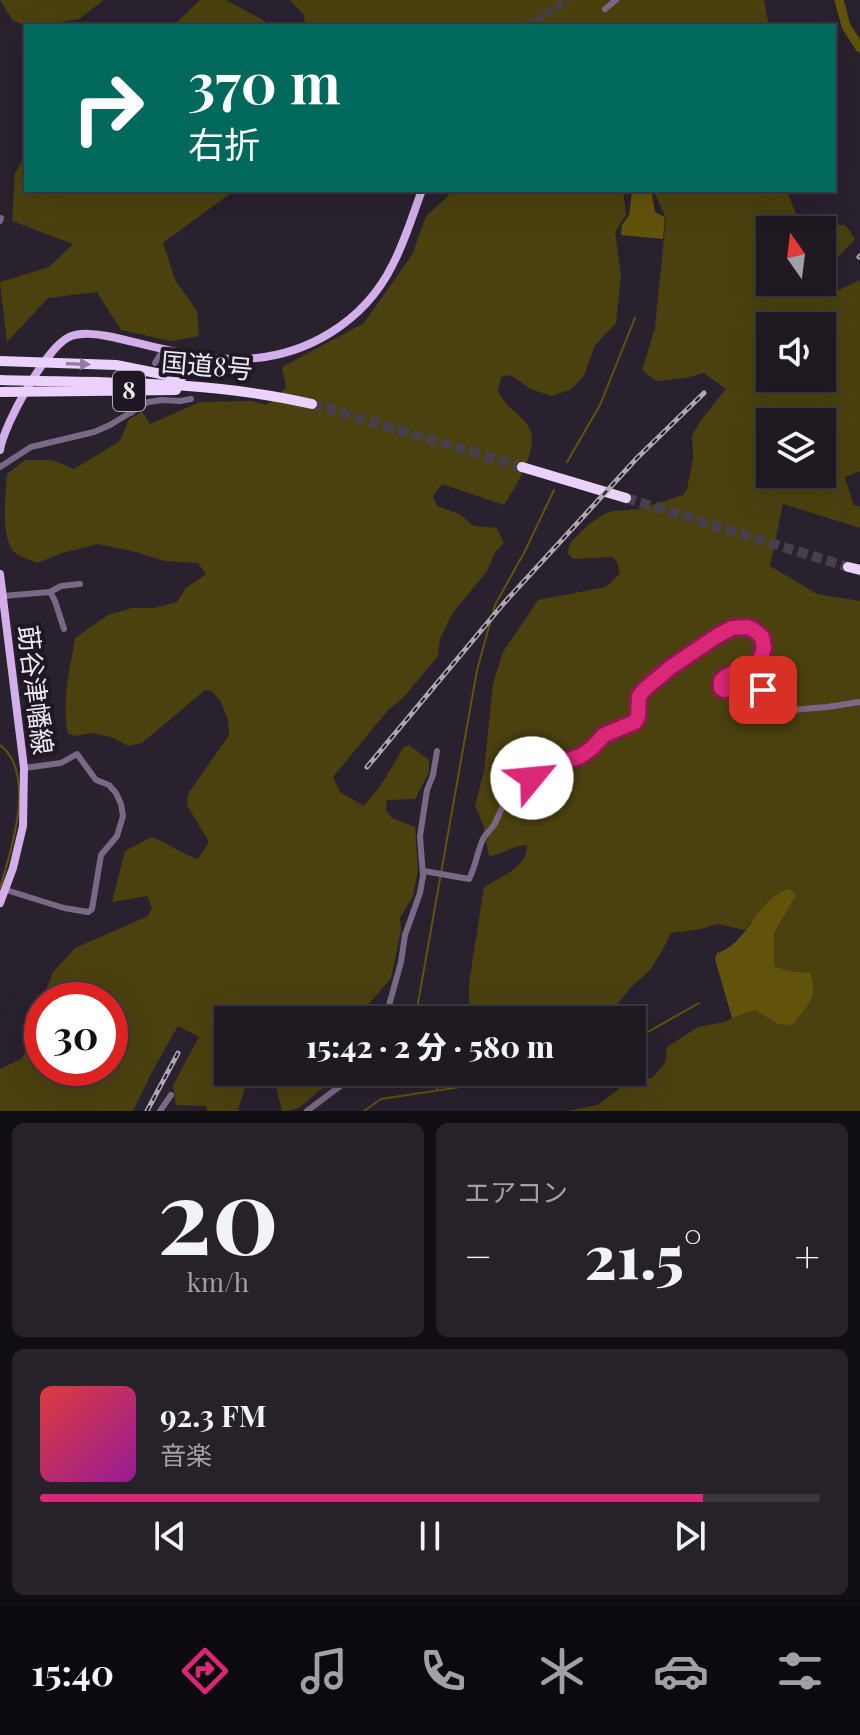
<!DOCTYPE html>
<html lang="ja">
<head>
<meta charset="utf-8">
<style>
	:root { --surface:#1f1922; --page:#27222a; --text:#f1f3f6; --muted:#a1a0a5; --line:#3c3840; --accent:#db2777 }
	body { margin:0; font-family:"Playfair Display","Noto Sans JP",serif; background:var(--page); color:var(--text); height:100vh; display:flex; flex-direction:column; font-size:30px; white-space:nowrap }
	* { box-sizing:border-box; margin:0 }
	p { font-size:26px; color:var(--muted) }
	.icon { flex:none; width:44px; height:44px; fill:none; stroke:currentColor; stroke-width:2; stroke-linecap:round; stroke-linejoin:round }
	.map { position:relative; height:1111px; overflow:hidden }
	.sheet { display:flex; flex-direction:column; gap:12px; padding:12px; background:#110e13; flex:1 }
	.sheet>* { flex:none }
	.top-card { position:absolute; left:24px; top:24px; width:812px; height:168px; border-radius:0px; box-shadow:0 8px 32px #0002,0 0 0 2px var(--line); background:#00695c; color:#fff; overflow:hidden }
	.needle { width:52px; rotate:346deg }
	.buttons { position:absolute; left:756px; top:216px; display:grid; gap:16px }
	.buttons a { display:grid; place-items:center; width:80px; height:80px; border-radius:0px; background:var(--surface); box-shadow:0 8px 32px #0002,0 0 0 2px var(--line); font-size:40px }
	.speed { position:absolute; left:24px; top:982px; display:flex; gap:16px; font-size:40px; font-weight:700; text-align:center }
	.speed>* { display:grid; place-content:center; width:104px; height:104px; border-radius:50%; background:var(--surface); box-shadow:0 8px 32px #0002,0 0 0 2px var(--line); line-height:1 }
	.speed .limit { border:12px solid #d22; background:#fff; color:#111 }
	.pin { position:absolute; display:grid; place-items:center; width:68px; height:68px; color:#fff; margin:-34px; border-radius:16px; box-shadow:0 4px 12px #0006 }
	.me { position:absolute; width:88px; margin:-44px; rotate:62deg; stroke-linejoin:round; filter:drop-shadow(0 0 6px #0008) }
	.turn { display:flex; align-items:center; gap:28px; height:168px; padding:0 32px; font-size:36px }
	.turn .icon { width:104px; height:104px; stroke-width:2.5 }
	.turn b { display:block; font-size:56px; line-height:68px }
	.big { font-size:60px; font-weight:800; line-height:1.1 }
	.sheet .tile { flex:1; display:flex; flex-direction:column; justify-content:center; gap:12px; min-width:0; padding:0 28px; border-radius:12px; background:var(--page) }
	.sheet .dial { align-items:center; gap:0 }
	.dial b { font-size:104px; line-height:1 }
	.song { display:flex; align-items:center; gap:24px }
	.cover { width:96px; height:96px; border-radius:12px; background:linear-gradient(135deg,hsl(0 70% 55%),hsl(300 70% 35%)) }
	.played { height:8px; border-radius:4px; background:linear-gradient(90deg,var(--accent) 85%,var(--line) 85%) }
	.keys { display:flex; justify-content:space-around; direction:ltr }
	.heat { display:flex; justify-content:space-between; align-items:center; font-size:44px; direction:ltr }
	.sheet .tiles { flex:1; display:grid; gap:12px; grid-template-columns:1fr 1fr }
	.tile:last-child { grid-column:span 2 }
	.trip { position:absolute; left:214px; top:1006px; width:432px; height:80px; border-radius:0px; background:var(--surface); box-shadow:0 8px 32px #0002,0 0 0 2px var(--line); font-weight:800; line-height:80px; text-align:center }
	.dock { display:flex; height:128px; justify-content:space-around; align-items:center; background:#0c0a0e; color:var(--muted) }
	.dock .icon { width:56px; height:56px }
	.dock .active { color:var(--accent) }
	.dock b { font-size:36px; color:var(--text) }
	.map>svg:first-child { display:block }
	.green { fill:#4b410f; fill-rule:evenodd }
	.water { fill:#61530c }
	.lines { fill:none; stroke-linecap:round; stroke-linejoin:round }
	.stream { stroke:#61530c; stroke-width:2 }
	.river { stroke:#61530c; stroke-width:9 }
	.major-tunnel { stroke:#473f4b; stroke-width:8; stroke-dasharray:8 4; stroke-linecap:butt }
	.highway-tunnel { stroke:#473f4b; stroke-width:10; stroke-dasharray:10 5; stroke-linecap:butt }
	.minor { stroke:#7a6986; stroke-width:6 }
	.major { stroke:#d2aeea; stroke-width:8 }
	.highway { stroke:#ebd2fd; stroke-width:10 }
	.rail-casing { stroke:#ada7b1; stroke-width:5 }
	.rail { stroke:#1f1824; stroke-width:2; stroke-dasharray:6; stroke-linecap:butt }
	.oneway { fill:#8f7e9b }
	.route-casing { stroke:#8e194d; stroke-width:20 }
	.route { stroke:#db2777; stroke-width:14 }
	.labels { text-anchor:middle; stroke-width:8; stroke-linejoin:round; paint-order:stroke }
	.shield { fill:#1f1824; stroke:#b1abb4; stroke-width:2 }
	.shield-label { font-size:24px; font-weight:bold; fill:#efeaf2 }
	.street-label { font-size:26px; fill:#efeaf2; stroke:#1f1824 }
</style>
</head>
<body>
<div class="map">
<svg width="860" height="1111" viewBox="0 0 860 1111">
	<rect width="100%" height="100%" fill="#29212e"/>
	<g class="green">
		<path d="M0 0H104L79 19 36 26H29L13 21Z"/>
		<path d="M200 0H226L274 26H173Z"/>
		<path d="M290 0H764L769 26H305L304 15Z"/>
		<path d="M26 153V190H235L163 243 175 280 197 311 199 336 171 341 121 330 97 292 48 298 7 342 0 282 49 267 73 244 12 221 15 173Z"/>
		<path d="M454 190H623L626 215 615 232 621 275 616 323 595 345 584 376 570 390 551 396 531 389 510 375 501 377 498 391C507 409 516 410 527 424 543 444 516 486 504 505L442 484 433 496 437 506 459 514 474 526 497 528 504 543 495 552 487 571 452 614 440 639 438 656 403 698 389 709 333 777 340 792 364 806 381 785 403 748 409 745 429 760V772L415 799 387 800 386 810 392 818 415 827 418 869 413 896 400 918 401 930 391 978 355 1020H228V1072H246L247 1080 238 1111H207L206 1106 176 1105 173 1085 199 1037 178 1026 153 1070 133 1111H0V1069L21 1059 32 1042 42 1001V1068H110V1000H42L53 972 75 948 148 916 152 908 147 896 112 902 125 851 152 837C168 843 181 854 198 859L209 842 187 805 188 794 229 735 228 720 221 702 212 691 205 690 142 743 129 746 111 737 92 733 76 736 68 734C61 704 70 669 75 638L108 615 132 608H154L177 602 186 588 206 574 198 563 165 561 132 551 98 544 62 553 37 563C30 560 18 556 13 551 0 532 6 496 7 474L25 460H52L74 469 120 441 129 419 142 412 150 424 200 402 252 401 266 405 279 396 286 387 282 367 364 323 412 255 426 216Z"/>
		<path d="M648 190H790L789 195 797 218 846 226 855 239 823 273 839 290 860 280V471L845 477 853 504 860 508V528L783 504 770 566 817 594 860 601V1111H567L598 1105 625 1084 652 1078 665 1063 667 1047 698 1027 725 1022 732 1018 755 1010 777 1024 809 973 789 971 774 966V933L796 896 750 923 746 930 717 924 701 929 671 933 661 953 650 970 631 987 605 1020H465L469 1010V983L484 887C501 877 528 867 527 845 509 846 504 855 489 856L483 824 475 806 484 771 493 684 503 652 538 600 606 587 620 573 617 562 613 557 573 559 568 553 570 543 589 524 604 514 614 511 639 509 683 495 687 489 693 458 692 435 702 419 726 389 704 373 685 378 656 381 642 370 655 328 666 218 655 194ZM770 230H822V282H770ZM770 326H822V378H770ZM770 422H822V474H770Z"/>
		<path d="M268 1072H346V1076C338 1080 329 1084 322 1089 306 1100 303 1111 282 1111L276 1087Z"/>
	</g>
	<g class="water">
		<path d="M632 192 652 194 655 212 665 217 663 239 621 235 622 225 629 215Z"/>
		<path d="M790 889 796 896 774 933V966L789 971 810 973C819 996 807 1007 792 1025L777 1024 755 1010 732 1018 715 959 717 953C749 944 758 895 790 889Z"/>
	</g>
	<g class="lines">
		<g class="stream">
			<path d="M567 462 600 405 635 318"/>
			<path d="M0 745C37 773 11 851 0 888"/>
			<path d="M415 1020 477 670 495 605 525 551 554 490"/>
			<path d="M632 1041 699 1003"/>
			<path d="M434 1072 437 1090"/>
			<path d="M364 1111 381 1099 559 1072"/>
		</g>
		<path class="river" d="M839 0 846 26 860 48"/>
		<path class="major-tunnel" d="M525 26 568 0"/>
		<g class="highway-tunnel">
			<path d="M312 404 522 467"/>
			<path d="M626 498 848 567"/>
		</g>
		<g class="minor">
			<path d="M605 9 616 0"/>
			<path d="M0 221 1 218"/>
			<path d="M155 363 164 348"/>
			<path d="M131 413 130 408 137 397"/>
			<path d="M0 467 31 447 94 432 110 425 148 402 162 400 180 401 191 399"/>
			<path d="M50 592 61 586 80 584"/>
			<path d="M3 596 50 592 55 601 64 629"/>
			<path d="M424 871 469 879C476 866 477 852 483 839 485 834 491 830 494 825 499 816 502 805 508 798 517 785 544 769 558 763 565 760 574 760 581 756 591 752 596 742 604 735 612 728 623 729 632 724 642 717 635 705 639 696 642 690 649 687 653 684 674 668 713 630 739 628 761 626 772 647 756 663L725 677 720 685 724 690C731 690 737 686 744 685 766 682 764 704 779 711L827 707 860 702"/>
			<path d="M6 890 64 908 88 912 92 909 101 855 117 836 123 816 121 804 116 793 109 785 96 780 77 754 61 763 24 768"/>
			<path d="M385 1020 401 962 405 935 420 893 423 876 420 836 427 790 433 775 437 751"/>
			<path d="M160 1111 171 1095"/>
			<path d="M307 1111 359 1072"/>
		</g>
		<g class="major">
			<path d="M0 450C4 424 46 348 69 337 81 332 95 334 107 336 150 345 195 360 240 359 304 358 364 323 393 264 405 241 413 214 422 190"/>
			<path d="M0 574 24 768 23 826 13 868 0 903"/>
		</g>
		<g class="highway">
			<path d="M0 361 116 365 181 378"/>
			<path d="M0 380C107 383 207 380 312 404"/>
			<path d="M0 392 176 390"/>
			<path d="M522 467 626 498"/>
			<path d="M848 567 860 570"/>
		</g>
		<defs>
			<g id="rail">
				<path d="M859 257 860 256"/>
				<path d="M367 767 504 603 637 458 704 393"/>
				<path d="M147 1111 178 1053"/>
			</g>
		</defs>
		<use href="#rail" class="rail-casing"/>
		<use href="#rail" class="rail"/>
	</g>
	<defs><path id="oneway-solid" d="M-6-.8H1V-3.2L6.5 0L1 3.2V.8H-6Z" transform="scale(2)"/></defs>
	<use class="oneway" href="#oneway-solid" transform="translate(78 364) rotate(2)"/>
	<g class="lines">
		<defs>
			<path id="route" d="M532 778 553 765 581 756 593 747 604 735 635 722 638 716 639 696 645 689 671 667 717 636 732 628 747 627 754 630 762 637 764 648 760 660 756 663 725 677 721 681V688L724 690C742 689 744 682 763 690"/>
		</defs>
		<use href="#route" class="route-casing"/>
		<use href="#route" class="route"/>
	</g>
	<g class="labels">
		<rect class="shield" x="113" y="371" width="32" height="40" rx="6"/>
		<g class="shield-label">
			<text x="129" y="399">8</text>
		</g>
		<g class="street-label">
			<text transform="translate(207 366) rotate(5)" y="9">国道8号</text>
			<text transform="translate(35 690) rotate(83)" y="9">莇谷津幡線</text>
		</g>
	</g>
</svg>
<div class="buttons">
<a><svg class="needle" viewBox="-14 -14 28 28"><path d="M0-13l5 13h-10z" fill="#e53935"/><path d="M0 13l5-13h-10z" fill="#a1a0a5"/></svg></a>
<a><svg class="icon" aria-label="sound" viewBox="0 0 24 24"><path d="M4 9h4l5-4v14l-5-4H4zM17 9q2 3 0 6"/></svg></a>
<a><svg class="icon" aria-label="layers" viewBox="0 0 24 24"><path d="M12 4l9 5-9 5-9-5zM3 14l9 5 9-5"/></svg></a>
</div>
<div class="speed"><div class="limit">30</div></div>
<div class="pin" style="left:763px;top:690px;background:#d93025"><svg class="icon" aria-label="arrive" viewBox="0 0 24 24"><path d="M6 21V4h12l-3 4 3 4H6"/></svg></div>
<svg class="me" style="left:532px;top:778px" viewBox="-20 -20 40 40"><circle r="19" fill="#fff"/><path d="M0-13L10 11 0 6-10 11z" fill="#db2777"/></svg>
<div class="trip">15:42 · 2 分 · 580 m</div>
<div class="top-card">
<div class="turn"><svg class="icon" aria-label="right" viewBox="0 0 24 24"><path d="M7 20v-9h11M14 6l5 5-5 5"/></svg><div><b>370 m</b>右折</div></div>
</div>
</div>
<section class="sheet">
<div class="tiles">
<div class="tile dial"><b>20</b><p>km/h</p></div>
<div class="tile"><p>エアコン</p>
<div class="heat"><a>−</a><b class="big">21.5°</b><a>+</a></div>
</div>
<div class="tile">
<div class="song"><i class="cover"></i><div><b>92.3 FM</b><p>音楽</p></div></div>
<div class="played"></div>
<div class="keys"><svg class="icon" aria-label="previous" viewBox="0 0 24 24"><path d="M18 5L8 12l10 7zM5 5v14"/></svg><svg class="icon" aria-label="pause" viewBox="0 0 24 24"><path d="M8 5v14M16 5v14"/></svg><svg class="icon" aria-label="next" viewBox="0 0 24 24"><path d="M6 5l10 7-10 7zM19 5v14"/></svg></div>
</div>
</div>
</section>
<nav class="dock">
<b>15:40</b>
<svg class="icon active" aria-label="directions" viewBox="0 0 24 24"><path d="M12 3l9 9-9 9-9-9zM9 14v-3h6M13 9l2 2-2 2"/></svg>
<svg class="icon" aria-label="music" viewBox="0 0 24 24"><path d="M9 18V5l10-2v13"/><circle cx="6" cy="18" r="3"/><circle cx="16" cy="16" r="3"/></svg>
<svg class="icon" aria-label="phone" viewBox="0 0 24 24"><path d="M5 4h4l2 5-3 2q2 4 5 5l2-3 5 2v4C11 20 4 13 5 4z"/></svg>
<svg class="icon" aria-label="climate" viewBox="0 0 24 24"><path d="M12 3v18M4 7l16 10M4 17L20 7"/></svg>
<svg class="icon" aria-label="car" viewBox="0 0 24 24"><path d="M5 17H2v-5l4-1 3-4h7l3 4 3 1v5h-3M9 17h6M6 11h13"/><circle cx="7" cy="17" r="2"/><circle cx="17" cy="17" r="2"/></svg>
<svg class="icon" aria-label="filters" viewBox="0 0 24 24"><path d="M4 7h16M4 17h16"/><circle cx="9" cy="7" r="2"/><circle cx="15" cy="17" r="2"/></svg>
</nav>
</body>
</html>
